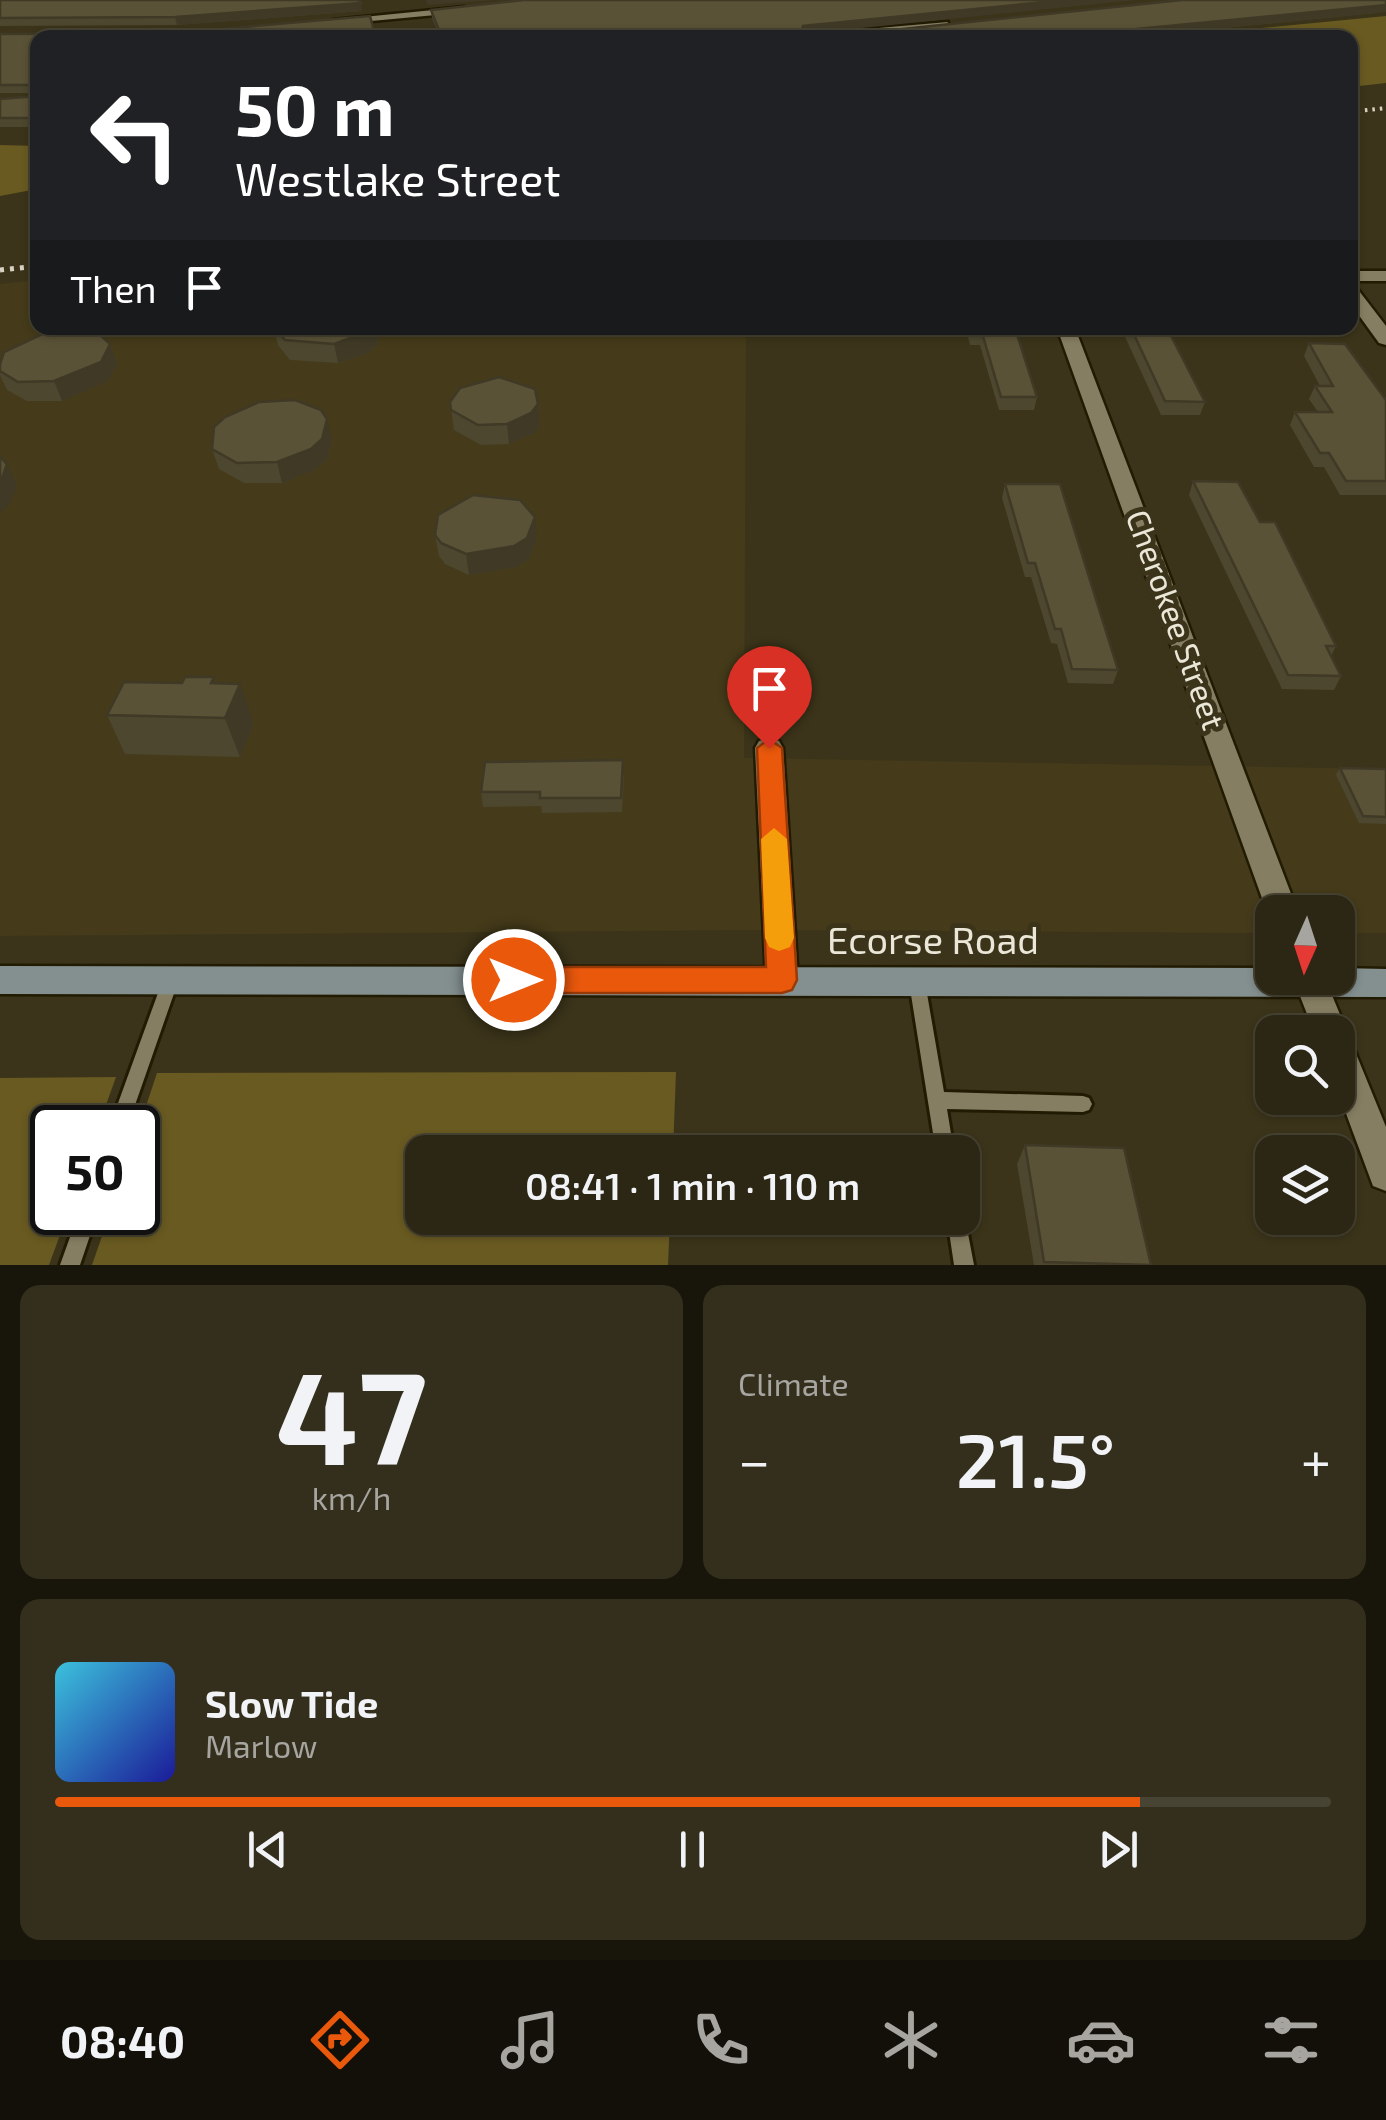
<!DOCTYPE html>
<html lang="en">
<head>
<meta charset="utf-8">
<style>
	:root { --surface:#2c2714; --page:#342f1d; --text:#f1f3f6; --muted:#a6a5a0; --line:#484434; --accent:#ea580c }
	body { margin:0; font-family:"Exo 2",sans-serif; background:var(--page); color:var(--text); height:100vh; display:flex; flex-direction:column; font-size:38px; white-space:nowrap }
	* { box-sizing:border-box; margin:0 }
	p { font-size:32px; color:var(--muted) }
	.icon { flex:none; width:55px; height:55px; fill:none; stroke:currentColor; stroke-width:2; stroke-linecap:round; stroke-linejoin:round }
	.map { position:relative; height:1265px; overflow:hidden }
	.sheet { display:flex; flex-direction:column; gap:20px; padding:20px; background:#18150b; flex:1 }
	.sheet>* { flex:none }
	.top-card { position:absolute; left:30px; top:30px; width:1328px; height:305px; border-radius:20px; box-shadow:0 2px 8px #0004,0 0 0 2px var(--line); background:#202124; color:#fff; overflow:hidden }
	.needle { width:65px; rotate:183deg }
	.tools { position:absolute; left:1255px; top:895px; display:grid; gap:20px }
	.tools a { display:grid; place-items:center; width:100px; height:100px; border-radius:20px; background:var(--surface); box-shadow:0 2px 8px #0004,0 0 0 2px var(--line); font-size:50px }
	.speed { position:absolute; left:30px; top:1105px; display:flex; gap:20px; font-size:50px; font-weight:700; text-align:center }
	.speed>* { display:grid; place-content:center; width:130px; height:130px; border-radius:50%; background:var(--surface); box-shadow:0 2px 8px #0004,0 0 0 2px var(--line); line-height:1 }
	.speed .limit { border:5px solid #111; border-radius:15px; background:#fff; color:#111 }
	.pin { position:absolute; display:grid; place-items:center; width:85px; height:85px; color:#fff; margin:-102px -42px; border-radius:50% 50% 50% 0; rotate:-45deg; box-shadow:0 0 10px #0007 }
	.pin .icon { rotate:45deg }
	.me { position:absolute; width:110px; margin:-55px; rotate:90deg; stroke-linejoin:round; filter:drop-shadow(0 0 8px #0008) }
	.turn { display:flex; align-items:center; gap:35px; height:210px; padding:0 40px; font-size:45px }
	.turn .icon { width:130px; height:130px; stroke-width:2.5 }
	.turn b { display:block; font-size:70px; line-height:85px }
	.then { display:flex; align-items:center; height:95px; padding:0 40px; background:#0003; gap:20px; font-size:38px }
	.big { font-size:75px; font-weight:600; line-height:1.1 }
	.sheet .widget { flex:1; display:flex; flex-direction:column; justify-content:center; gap:15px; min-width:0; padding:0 35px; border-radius:20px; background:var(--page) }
	.sheet .dial { align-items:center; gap:0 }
	.dial b { font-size:130px; line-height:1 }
	.song { display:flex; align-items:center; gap:30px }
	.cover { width:120px; height:120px; border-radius:15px; background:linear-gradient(135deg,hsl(190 70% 55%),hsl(240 70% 35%)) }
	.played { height:10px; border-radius:5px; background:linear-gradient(90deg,var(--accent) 85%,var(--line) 85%) }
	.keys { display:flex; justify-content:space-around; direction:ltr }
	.heat { display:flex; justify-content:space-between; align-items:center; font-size:55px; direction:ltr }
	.sheet .tiles { flex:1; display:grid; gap:20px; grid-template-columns:1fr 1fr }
	.widget:last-child { grid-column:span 2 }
	.trip { position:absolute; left:405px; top:1135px; width:575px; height:100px; border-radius:20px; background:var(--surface); box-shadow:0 2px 8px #0004,0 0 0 2px var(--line); font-weight:600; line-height:100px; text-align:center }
	.tabs { display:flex; height:160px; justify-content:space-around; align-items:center; background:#121008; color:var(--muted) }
	.tabs .icon { width:70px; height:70px }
	.tabs .current { color:var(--accent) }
	.tabs b { font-size:45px; color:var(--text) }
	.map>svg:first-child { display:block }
	.built { fill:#453b1a }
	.green { fill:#695a21 }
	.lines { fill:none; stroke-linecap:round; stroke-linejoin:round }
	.service-casing { stroke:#221b03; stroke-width:6 }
	.minor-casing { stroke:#221b03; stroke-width:5 }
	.secondary-casing { stroke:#221b03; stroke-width:5 }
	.service { fill:#867e62; fill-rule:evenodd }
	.minor { fill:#867e62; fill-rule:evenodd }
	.secondary { fill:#849090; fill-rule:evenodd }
	.rail-far1 { stroke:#d7d2c2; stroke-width:4; stroke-dasharray:2.5 5; stroke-linecap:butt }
	.rail { stroke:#d7d2c2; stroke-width:5; stroke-dasharray:4 6; stroke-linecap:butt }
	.wall { fill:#4d472f }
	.shaded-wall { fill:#3f3926 }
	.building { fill:#5a5237; stroke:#3f3926; stroke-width:2.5 }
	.route { fill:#ea580c; stroke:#983908; stroke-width:2.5 }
	.slow { fill:#f59e0b }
	.labels { text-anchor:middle; stroke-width:10; stroke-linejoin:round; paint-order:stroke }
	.street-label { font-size:32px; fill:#ebe7d8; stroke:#3b341a }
	.near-street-label { font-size:38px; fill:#ebe7d8; stroke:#3b341a }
</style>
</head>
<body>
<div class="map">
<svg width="1386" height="1265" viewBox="0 0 1386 1265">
	<rect width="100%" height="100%" fill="#3b341a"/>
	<path class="built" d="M37 280 38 328H746L744 758 1386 769V933H1338V912H1272V933L742 930 0 936V284Z"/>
	<g class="green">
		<path d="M1386 16V83L1350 87V38H1227L1222 32Z"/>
		<path d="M0 145 37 146V189L0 196Z"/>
		<path d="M676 1072 673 1152H422V1218H670L668 1265H92L110 1213 138 1212V1130L157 1073Z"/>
		<path d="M116 1077 98 1127 52 1128V1212L68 1213 49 1265H0V1078Z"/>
	</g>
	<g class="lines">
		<defs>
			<g id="service">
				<path d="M170 975 176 977 178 982 127 1128H109L162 982 164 977Z"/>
				<path d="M917 975 923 977 925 982 944 1092 1083 1096 1089 1098 1092 1104 1089 1110 1083 1112 947 1109 954 1152H936L909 982 911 977Z"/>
				<path d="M962 1211 965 1218 974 1265H954L947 1218H962Z"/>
				<path d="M79 1212H98L80 1265H60Z"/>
			</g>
			<g id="minor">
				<path d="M464 7 468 12 339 24 333 20Z"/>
				<path d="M948 22 944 29 803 38 809 34Z"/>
				<rect x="1350" y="271" width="36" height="10"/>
				<path d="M1350 286 1356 287 1386 326V345L1379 343 1350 303Z"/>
				<path d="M1057 328H1075L1298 912H1272V921L1267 912Z"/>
				<path d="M769 738 779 741 783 748 798 980 793 990 782 994 771 990 766 980 755 748 759 741Z"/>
				<path d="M1293 978H1325L1386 1127V1191L1373 1186 1338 1092V1032H1314Z"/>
			</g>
			<path id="secondary" d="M0 966 1272 968V978H1338V968L1386 969V997L0 994Z"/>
		</defs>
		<use href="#service" class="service-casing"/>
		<use href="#minor" class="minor-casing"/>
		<use href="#secondary" class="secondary-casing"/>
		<use href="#service" class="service"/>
		<use href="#minor" class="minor"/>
		<use href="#secondary" class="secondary"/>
		<path class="rail-far1" d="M1350 112 1386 108"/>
		<path class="rail" d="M0 270 38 266"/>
	</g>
	<g class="wall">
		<path d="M0 0 362 11 177 25 0 26Z"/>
		<path d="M431 10 814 33 854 34 1386 12 1123 38H440L432 18Z"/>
		<path d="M0 34 376 38 38 93H0Z"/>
		<path d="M38 96V127H0V99Z"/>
		<path d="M274 328H380V329L377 345 368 353 338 363 290 360 278 345Z"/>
		<path d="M818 328H871L870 331Z"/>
		<path d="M932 328H1015L1037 397 1034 410H999L980 345H970L968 337H935Z"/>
		<path d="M1121 328H1167L1205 402 1200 415H1161Z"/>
		<path d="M1309 343 1386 400V495H1340L1324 467H1314L1290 425 1295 412H1318L1309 399 1315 386H1320L1304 356Z"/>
		<path d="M110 344 117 364 108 381 62 401H27L7 390 0 375V364Z"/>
		<path d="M450 402 538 404 540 425 534 433 509 444 481 445 454 430Z"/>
		<path d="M332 439 327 459 316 469 282 483H244L219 469 212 449Z"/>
		<path d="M1193 481 1260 522 1336 646 1331 656 1341 676 1334 690 1282 689 1189 495Z"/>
		<path d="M1005 484 1118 670 1113 684 1068 683 1057 644 1051 643 1031 577H1025L1002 498Z"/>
		<path d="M435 535 537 538 529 559 517 567 469 575 445 564 439 556Z"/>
		<path d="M214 677 217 684 254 723 240 757 125 754 107 715 182 683Z"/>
		<path d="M1340 768 1386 769V824L1359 823 1336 775Z"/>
		<path d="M624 775 622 812 542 813 541 806 483 807 481 792Z"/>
		<path d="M1025 1145 1151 1265H1034L1017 1164Z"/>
	</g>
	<g class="shaded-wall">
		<path d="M426 0H495L427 5Z"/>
		<path d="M1065 0H1137L803 34 801 33 803 26Z"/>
		<path d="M361 3 362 11 177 25 175 17Z"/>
		<path d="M1386 5V12L1123 38H1043Z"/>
		<path d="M1005 31 1004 38H940Z"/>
		<path d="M371 328H380L377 345 368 353 338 363 334 344Z"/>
		<path d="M110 344 117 364 108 381 62 401 54 381Z"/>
		<path d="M538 404 540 425 534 433 509 444 507 424Z"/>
		<path d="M327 419 332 439 327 459 316 469 282 483 277 462Z"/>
		<path d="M7 464 17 485 10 504 0 512V484Z"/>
		<path d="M535 517 537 538 529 559 517 567 469 575 466 554Z"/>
		<path d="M214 677 227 713 240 684 254 723 240 757 211 683Z"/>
	</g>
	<g class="building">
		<path d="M0 0H358L361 3 175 17 0 18Z"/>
		<path d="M524 0H1065L803 26 801 33 854 34 1182 0H1386V5L1043 38H1015L1005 31 940 38H442L431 10Z"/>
		<path d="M370 16 376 38H38V92L35 85H0V34L175 33Z"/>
		<path d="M38 96V118H0V99Z"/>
		<path d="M275 328H371L364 333 334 344 285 340Z"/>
		<path d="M971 328H1015L1037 397H1001L982 333H972Z"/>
		<path d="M1131 328H1167L1205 402 1165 401Z"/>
		<path d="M51 330 97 332 110 344 101 362 54 381 18 382 0 371V364L4 352Z"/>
		<path d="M1309 343 1345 344 1386 400V481H1346L1329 453H1320L1295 412H1332L1315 386H1333Z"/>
		<path d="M499 377 535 389 538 404 531 413 507 424 478 425 451 410 450 402 460 388Z"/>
		<path d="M295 400 321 410 327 419 322 439 311 449 277 462 237 463 212 449 214 427 225 417 259 402Z"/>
		<path d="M0 457 7 464 0 484Z"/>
		<path d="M1193 481 1238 482 1260 522H1275L1336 646H1326L1341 676 1288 675Z"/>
		<path d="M1005 484H1060L1118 670 1072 669 1061 629H1055L1035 563H1028Z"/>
		<path d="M473 495 520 500 535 517 527 538 514 546 466 554 441 543 435 535 438 515Z"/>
		<path d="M185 677H214L211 683 240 684 225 718 107 715 124 682 182 683Z"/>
		<path d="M623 760 621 798H540V792H481L485 762Z"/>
		<path d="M1340 768 1386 769V817L1363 816Z"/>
		<path d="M1025 1145 1124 1148 1151 1265 1044 1262Z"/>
	</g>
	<path class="route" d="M769 739 782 748 797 980 792 990 782 993H514L504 989 499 980 504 971 514 967H766L757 748Z"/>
	<path class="slow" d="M774 828 787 839 794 938 790 947 779 951 769 947 765 938 761 839Z"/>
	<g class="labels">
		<g class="street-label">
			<text transform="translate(1175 620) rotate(70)" y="11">Cherokee Street</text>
		</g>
		<g class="near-street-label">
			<text x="933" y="954">Ecorse Road</text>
		</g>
	</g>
</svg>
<div class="tools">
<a><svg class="needle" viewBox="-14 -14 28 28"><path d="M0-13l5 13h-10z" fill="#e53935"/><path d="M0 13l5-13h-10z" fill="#a6a5a0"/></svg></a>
<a><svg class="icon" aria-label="search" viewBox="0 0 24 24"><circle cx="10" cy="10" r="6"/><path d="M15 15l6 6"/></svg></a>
<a><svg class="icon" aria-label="layers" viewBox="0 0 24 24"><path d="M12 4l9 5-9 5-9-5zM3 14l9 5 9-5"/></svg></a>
</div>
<div class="speed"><div class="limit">50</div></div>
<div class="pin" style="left:769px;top:748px;background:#d93025"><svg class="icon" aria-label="arrive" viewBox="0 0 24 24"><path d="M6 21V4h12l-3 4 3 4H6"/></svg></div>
<svg class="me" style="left:514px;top:980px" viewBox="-20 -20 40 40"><circle r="17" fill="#ea580c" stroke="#fff" stroke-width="3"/><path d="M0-11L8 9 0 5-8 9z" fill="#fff"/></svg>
<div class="trip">08:41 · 1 min · 110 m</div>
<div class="top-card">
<div class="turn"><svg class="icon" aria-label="left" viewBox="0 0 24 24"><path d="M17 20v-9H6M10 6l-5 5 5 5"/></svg><div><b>50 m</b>Westlake Street</div></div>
<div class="then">Then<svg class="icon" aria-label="arrive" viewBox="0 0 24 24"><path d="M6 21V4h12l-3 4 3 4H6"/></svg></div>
</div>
</div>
<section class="sheet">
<div class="tiles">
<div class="widget dial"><b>47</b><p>km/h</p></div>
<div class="widget"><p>Climate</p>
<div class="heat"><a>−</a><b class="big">21.5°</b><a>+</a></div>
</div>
<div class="widget">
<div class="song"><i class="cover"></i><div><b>Slow Tide</b><p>Marlow</p></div></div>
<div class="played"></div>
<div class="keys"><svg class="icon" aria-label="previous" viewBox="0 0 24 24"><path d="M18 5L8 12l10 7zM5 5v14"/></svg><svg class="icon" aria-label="pause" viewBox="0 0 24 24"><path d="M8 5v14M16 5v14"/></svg><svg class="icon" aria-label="next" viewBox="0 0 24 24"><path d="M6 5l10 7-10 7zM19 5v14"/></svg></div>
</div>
</div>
</section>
<nav class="tabs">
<b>08:40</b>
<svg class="icon current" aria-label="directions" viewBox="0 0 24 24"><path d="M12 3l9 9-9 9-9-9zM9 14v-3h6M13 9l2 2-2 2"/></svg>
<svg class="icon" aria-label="music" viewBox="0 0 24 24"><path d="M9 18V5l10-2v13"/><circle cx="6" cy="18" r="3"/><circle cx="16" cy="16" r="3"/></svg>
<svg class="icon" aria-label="phone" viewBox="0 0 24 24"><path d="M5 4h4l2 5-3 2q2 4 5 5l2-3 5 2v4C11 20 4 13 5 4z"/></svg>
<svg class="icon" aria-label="climate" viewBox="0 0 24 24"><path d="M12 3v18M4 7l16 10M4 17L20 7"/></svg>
<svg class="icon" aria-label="car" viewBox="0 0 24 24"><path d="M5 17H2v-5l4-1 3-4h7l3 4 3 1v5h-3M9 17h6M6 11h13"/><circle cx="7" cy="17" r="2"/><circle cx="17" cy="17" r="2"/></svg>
<svg class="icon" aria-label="filters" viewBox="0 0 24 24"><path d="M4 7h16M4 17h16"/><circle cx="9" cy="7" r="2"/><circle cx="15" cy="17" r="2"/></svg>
</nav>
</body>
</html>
